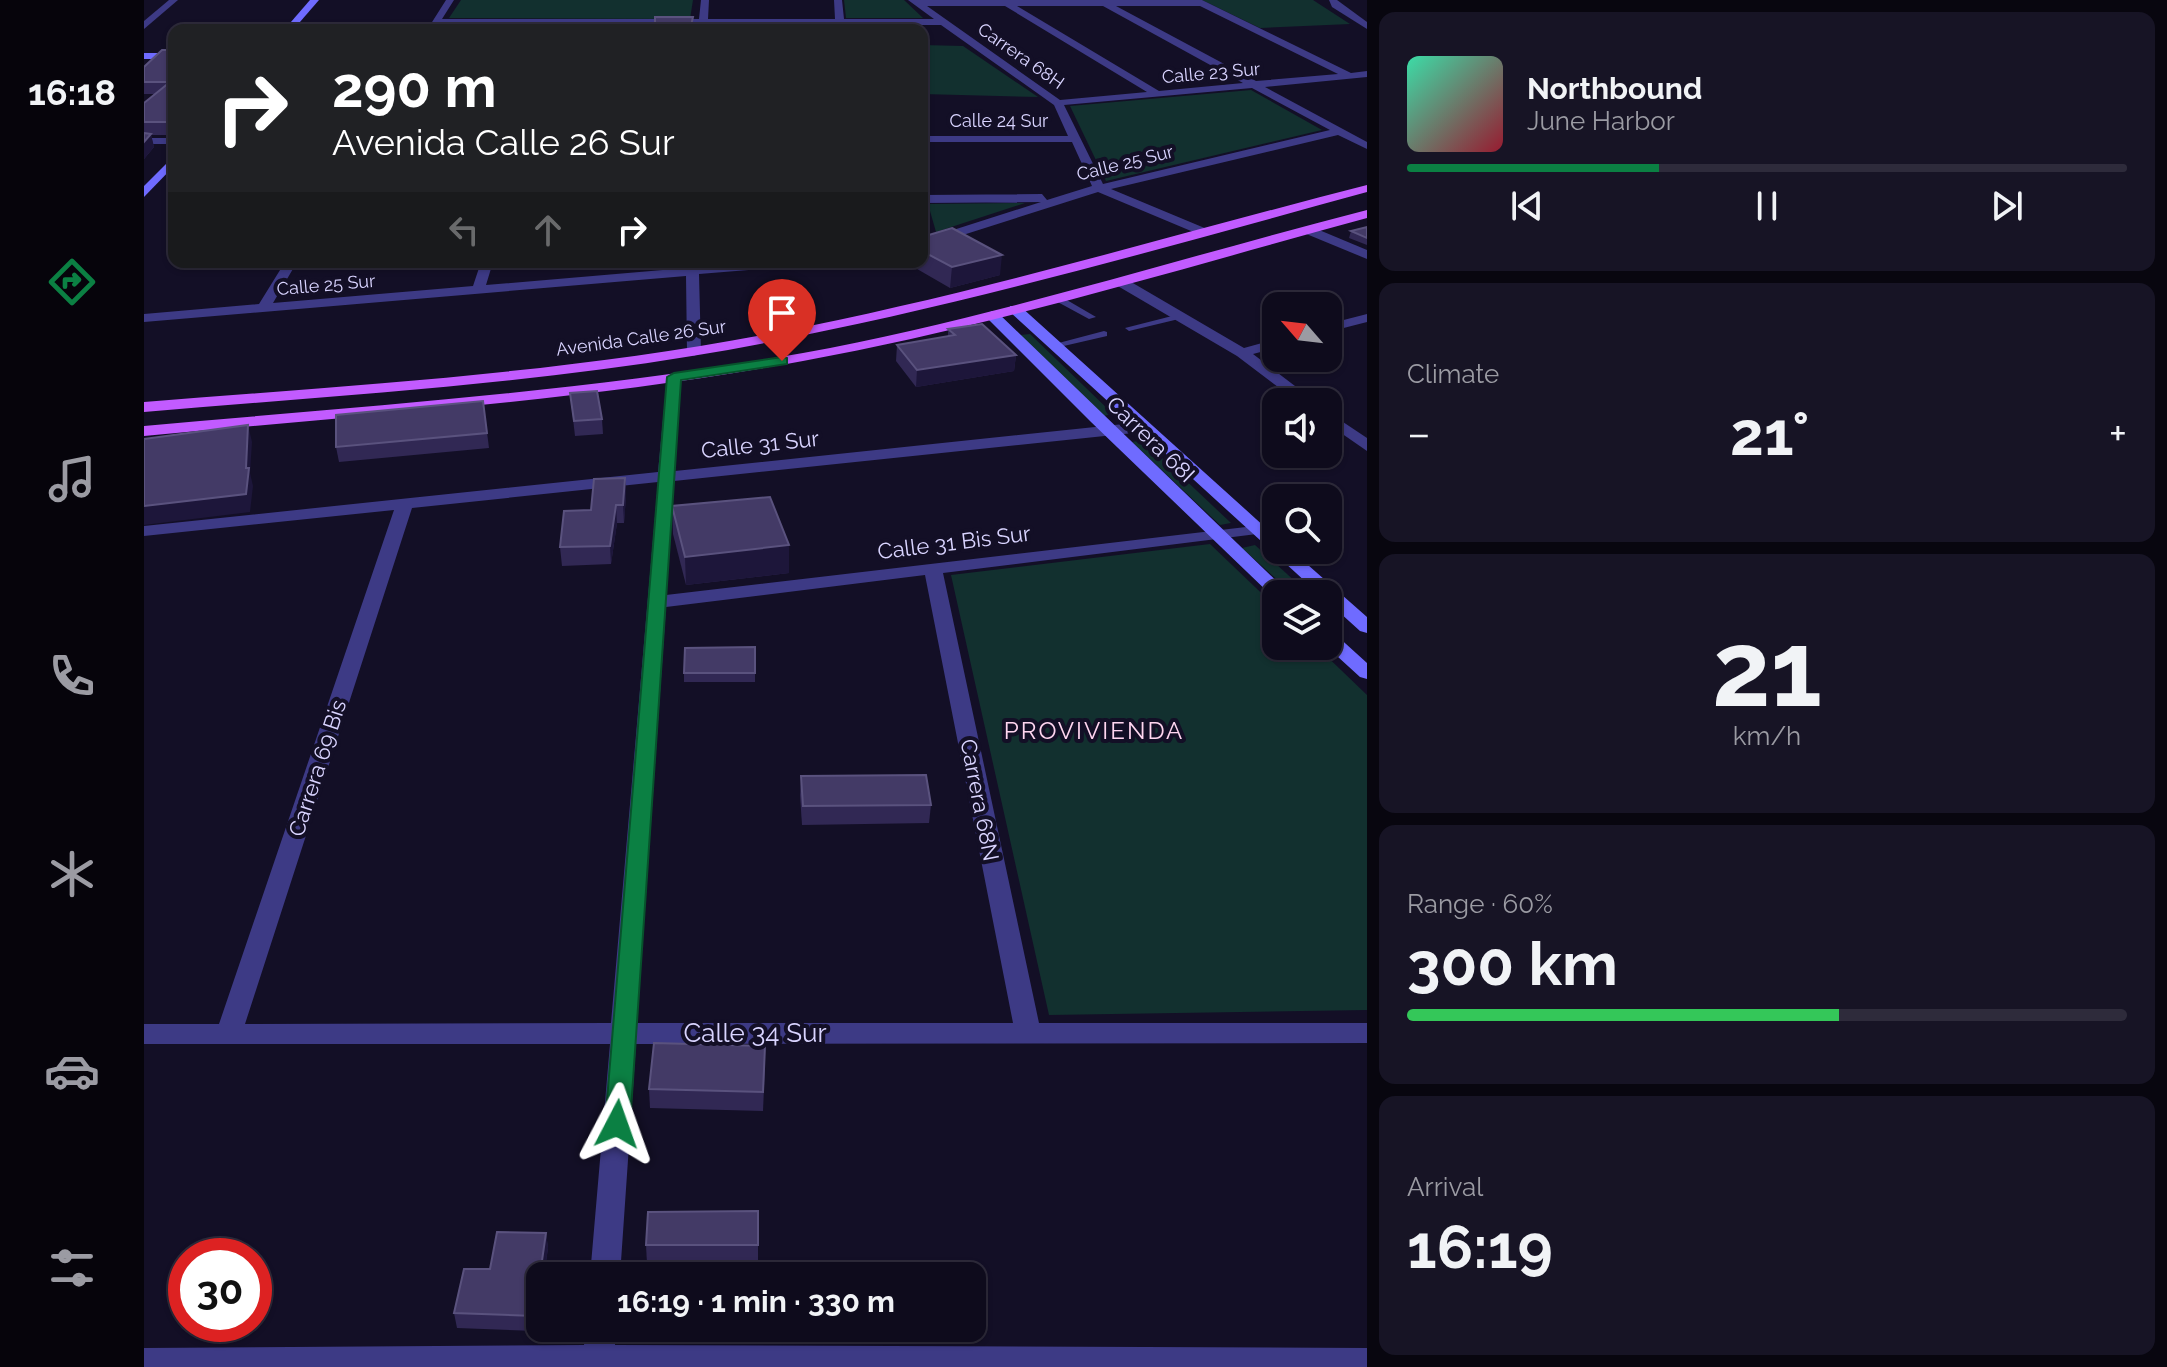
<!DOCTYPE html>
<html lang="en">
<head>
<meta charset="utf-8">
<style>
	:root { --surface:#0e0b1c; --page:#171425; --text:#f1f3f6; --muted:#9b9ba3; --line:#2e2b3b; --accent:#0b8043 }
	body { margin:0; font-family:Raleway,sans-serif; background:var(--page); color:var(--text); height:100vh; display:flex; flex-direction:column; font-size:30px; white-space:nowrap }
	* { box-sizing:border-box; margin:0 }
	p { font-size:26px; color:var(--muted) }
	.icon { flex:none; width:44px; height:44px; fill:none; stroke:currentColor; stroke-width:2; stroke-linecap:round; stroke-linejoin:round }
	.map { position:relative; flex:1; overflow:hidden }
	.details { display:flex; flex-direction:column; gap:12px; padding:12px; background:#08060f; width:800px }
	.details>* { flex:none }
	.banner { position:absolute; left:24px; top:24px; width:760px; height:244px; border-radius:16px; box-shadow:0 2px 6px #0004,0 0 0 2px var(--line); background:#202124; color:#fff; overflow:hidden }
	.needle { width:52px; rotate:298deg }
	.buttons { position:absolute; left:1118px; top:292px; display:grid; gap:16px }
	.buttons a { display:grid; place-items:center; width:80px; height:80px; border-radius:16px; background:var(--surface); box-shadow:0 2px 6px #0004,0 0 0 2px var(--line); font-size:40px }
	.speed { position:absolute; left:24px; top:1238px; display:flex; gap:16px; font-size:40px; font-weight:700; text-align:center }
	.speed>* { display:grid; place-content:center; width:104px; height:104px; border-radius:50%; background:var(--surface); box-shadow:0 2px 6px #0004,0 0 0 2px var(--line); line-height:1 }
	.speed .limit { border:12px solid #d22; background:#fff; color:#111 }
	.pin { position:absolute; display:grid; place-items:center; width:68px; height:68px; color:#fff; margin:-82px -34px; border-radius:50% 50% 50% 0; rotate:-45deg; box-shadow:0 0 8px #0007 }
	.pin .icon { rotate:45deg }
	.me { position:absolute; width:88px; margin:-44px; rotate:4deg; stroke-linejoin:round; filter:drop-shadow(0 0 6px #0008) }
	.turn { display:flex; align-items:center; gap:28px; height:168px; padding:0 32px; font-size:36px }
	.turn .icon { width:104px; height:104px; stroke-width:2.5 }
	.turn b { display:block; font-size:56px; line-height:68px }
	.lanes { display:flex; align-items:center; height:76px; padding:0 32px; background:#0003; justify-content:center; gap:40px; direction:ltr }
	.lanes .off { opacity:.35 }
	.big { font-size:60px; font-weight:700; line-height:1.1 }
	.details .tile { flex:1; display:flex; flex-direction:column; justify-content:center; gap:12px; min-width:0; padding:0 28px; border-radius:16px; background:var(--page) }
	.details .dial { align-items:center; gap:0 }
	.dial b { font-size:104px; line-height:1 }
	.song { display:flex; align-items:center; gap:24px }
	.cover { width:96px; height:96px; border-radius:12px; background:linear-gradient(135deg,hsl(160 70% 55%),hsl(350 70% 35%)) }
	.played { height:8px; border-radius:4px; background:linear-gradient(90deg,var(--accent) 35%,var(--line) 35%) }
	.keys { display:flex; justify-content:space-around; direction:ltr }
	.heat { display:flex; justify-content:space-between; align-items:center; font-size:44px; direction:ltr }
	.charge { height:12px; border-radius:6px; background:linear-gradient(90deg,#34c759 60%,var(--line) 0) }
	.trip { position:absolute; left:382px; top:1262px; width:460px; height:80px; border-radius:16px; background:var(--surface); box-shadow:0 2px 6px #0004,0 0 0 2px var(--line); font-weight:700; line-height:80px; text-align:center }
	main { display:flex; flex:1; min-height:0 }
	.dock { display:flex; flex-direction:column; width:144px; justify-content:space-around; align-items:center; background:#06040b; color:var(--muted) }
	.dock .icon { width:56px; height:56px }
	.dock .selected { color:var(--accent) }
	.dock b { font-size:36px; color:var(--text) }
	.map>svg:first-child { display:block }
	.green { fill:#12302f }
	.lines { fill:none; stroke-linecap:round; stroke-linejoin:round }
	.lane { fill:#3d3a85; fill-rule:evenodd }
	.street { fill:#3d3a85; fill-rule:evenodd }
	.secondary { fill:#6f6bff; fill-rule:evenodd }
	.primary { fill:#c25bff; fill-rule:evenodd }
	.wall { fill:#312854 }
	.shaded-wall { fill:#1d163a }
	.building { fill:#433a66; stroke:#5a527e; stroke-width:2 }
	.route { fill:#0b8043; stroke:#07532c; stroke-width:2 }
	.labels { text-anchor:middle; stroke-width:8; stroke-linejoin:round; paint-order:stroke }
	.far-street-label { font-size:18px; fill:#d9d4ff; stroke:#130f26 }
	.street-label { font-size:22px; fill:#d9d4ff; stroke:#130f26 }
	.neighbourhood-label { font-size:24px; letter-spacing:2px; fill:#ffd6f0; stroke:#130f26 }
	.near-street-label { font-size:26px; fill:#d9d4ff; stroke:#130f26 }
</style>
</head>
<body>
<main>
<nav class="dock">
<b>16:18</b>
<svg class="icon selected" aria-label="directions" viewBox="0 0 24 24"><path d="M12 3l9 9-9 9-9-9zM9 14v-3h6M13 9l2 2-2 2"/></svg>
<svg class="icon" aria-label="music" viewBox="0 0 24 24"><path d="M9 18V5l10-2v13"/><circle cx="6" cy="18" r="3"/><circle cx="16" cy="16" r="3"/></svg>
<svg class="icon" aria-label="phone" viewBox="0 0 24 24"><path d="M5 4h4l2 5-3 2q2 4 5 5l2-3 5 2v4C11 20 4 13 5 4z"/></svg>
<svg class="icon" aria-label="climate" viewBox="0 0 24 24"><path d="M12 3v18M4 7l16 10M4 17L20 7"/></svg>
<svg class="icon" aria-label="car" viewBox="0 0 24 24"><path d="M5 17H2v-5l4-1 3-4h7l3 4 3 1v5h-3M9 17h6M6 11h13"/><circle cx="7" cy="17" r="2"/><circle cx="17" cy="17" r="2"/></svg>
<svg class="icon" aria-label="filters" viewBox="0 0 24 24"><path d="M4 7h16M4 17h16"/><circle cx="9" cy="7" r="2"/><circle cx="15" cy="17" r="2"/></svg>
</nav>
<div class="map">
<svg width="1223" height="1367" viewBox="0 0 1223 1367">
	<rect width="100%" height="100%" fill="#130f26"/>
	<g class="green">
		<path d="M317 0H549L546 19 305 18Z"/>
		<path d="M700 0H760L779 18H702Z"/>
		<path d="M1058 0H1169L1206 24 1116 28Z"/>
		<path d="M778 45 819 46 894 97 778 94Z"/>
		<path d="M1107 90 1178 130 962 181 926 106Z"/>
		<path d="M881 203 792 232 784 204Z"/>
		<path d="M886 334 969 414 959 416 876 335Z"/>
		<path d="M999 440 1087 523 1076 525 988 442Z"/>
		<path d="M1066 544 1132 607V646H1172L1223 695V1010L905 1015 807 575Z"/>
		<path d="M1111 545 1165 594H1149L1098 548Z"/>
	</g>
	<g class="lines">
		<g class="lane">
			<path d="M910 296H916L952 317 945 319 910 300Z"/>
			<path d="M1036 314 1040 316 1039 318 985 331 981 328Z"/>
			<path d="M960 331 963 332V336L911 348 907 345Z"/>
		</g>
		<g class="street">
			<path d="M25 0H34L0 29V21Z"/>
			<path d="M302 0H310L298 19H555L557 0H565L564 19H691L690 0H698L700 19H790L764 0H1058L1207 73 1223 71V77L1121 87 1223 142V149L1194 135 967 189 1063 229 1065 232 1059 236 954 192 778 248V240L897 202 778 203V195L898 194 903 200 948 186 928 142H778V136H924L910 105 797 25H564L563 30H555V25H295L291 30H283ZM783 6H861L1003 92 916 100ZM873 6H959L1099 83 1015 91ZM972 6H1056L1194 74 1112 81ZM1108 88 1186 130 959 184 920 105Z"/>
			<path d="M1185 0H1193L1223 22V29L1188 7Z"/>
			<rect x="0" y="138" width="30" height="6"/>
			<path d="M1160 227H1168L1223 250V259L1160 233Z"/>
			<path d="M141 262H153L129 303 329 286 337 262H349L342 285 542 268V262H554L555 267 661 262 655 266 555 274 557 352 550 356 543 352 542 276 0 322V314L115 304Z"/>
			<path d="M972 279H982L1100 348 1132 339V348L1109 354 1172 402H1154L1093 356 972 285Z"/>
			<path d="M1223 314V322L1184 332V324Z"/>
			<path d="M530 373 537 377 531 471 999 422 1007 427 999 432 530 481 522 595 1119 525 1122 529 1113 534 799 573 895 1023H1223V1043L492 1044 476 1276H446L466 1044H0V1024H75L250 510 0 536V526L514 472 523 377ZM514 482 467 1023 101 1024 268 508ZM781 575 869 1023H493L522 607Z"/>
			<path d="M1184 412 1223 438V451L1184 424Z"/>
			<path d="M442 1328H472L471 1345 1223 1348V1367H0V1348L440 1345Z"/>
		</g>
		<g class="secondary">
			<path d="M166 0H175L149 30H140Z"/>
			<rect x="0" y="53" width="30" height="6"/>
			<path d="M30 156V166L0 197V186Z"/>
			<path d="M866 306H876L1132 537V550H1147L1223 617V633L1216 631 1184 602V594H1175L866 312Z"/>
			<path d="M848 311 853 312 1146 594H1132L1130 598 947 422 843 318 841 315Z"/>
			<path d="M1184 632 1191 634 1223 663V679L1216 677 1182 646H1184Z"/>
		</g>
		<g class="primary">
			<path d="M1223 185V192C1000 253 777 318 548 356 367 386 183 396 0 412V402C212 385 425 373 634 332 833 294 1027 235 1223 185Z"/>
			<path d="M1223 210V218C1036 269 850 326 659 361 442 401 220 415 0 436V426C220 406 441 392 659 353 850 318 1035 258 1223 210Z"/>
		</g>
	</g>
	<g class="wall">
		<path d="M30 50V135H7L10 147 0 159V103L11 94H0V67Z"/>
		<path d="M1223 227V245L1205 238 1207 231Z"/>
		<path d="M778 237 856 275 806 288 761 262H778Z"/>
		<path d="M804 329 872 355 870 371 772 387 752 361 753 345 804 336Z"/>
		<path d="M426 393 458 419 459 434 431 436Z"/>
		<path d="M339 401 345 448 195 462 192 447Z"/>
		<path d="M481 478 482 496 480 523H473L467 564 418 566 416 547 447 510Z"/>
		<path d="M528 506 645 545V573L542 585 529 534Z"/>
		<path d="M611 647V682H540V673Z"/>
		<path d="M657 776 787 805 785 823 658 825 656 795Z"/>
		<path d="M621 1065 619 1111 506 1108 505 1089Z"/>
		<path d="M614 1211V1264H503L502 1245Z"/>
		<path d="M402 1233 404 1248 400 1276H396L392 1331 313 1328 310 1313 346 1269Z"/>
	</g>
	<g class="shaded-wall">
		<path d="M7 134 10 147 0 159V142Z"/>
		<path d="M858 255 856 275 806 288 808 267Z"/>
		<path d="M872 355 870 371 772 387 773 370Z"/>
		<path d="M104 425 108 442 106 473 109 486 106 512 0 525V506L102 468Z"/>
		<path d="M481 478 482 496 480 523 479 505Z"/>
		<path d="M472 505 473 523 467 564 466 546Z"/>
		<path d="M645 545V573L542 585 541 557Z"/>
		<path d="M402 1233 404 1248 400 1276H396V1305L392 1331 390 1316Z"/>
	</g>
	<g class="building">
		<path d="M511 17H549L546 30H511Z"/>
		<path d="M18 50H30V122H0V103L26 82H0V67Z"/>
		<path d="M0 133 7 134 0 142Z"/>
		<path d="M1223 227V238L1207 231Z"/>
		<path d="M808 228 858 255 808 267 778 251V237Z"/>
		<path d="M838 324 872 355 773 370 753 345 811 335 804 329Z"/>
		<path d="M453 391 458 419 430 421 426 393Z"/>
		<path d="M339 401 343 433 192 447V415Z"/>
		<path d="M104 425 102 468H105L102 494 0 506V439Z"/>
		<path d="M481 478 479 505H472L466 546 416 547 420 511 447 510 450 479Z"/>
		<path d="M626 497 645 545 541 557 528 506Z"/>
		<path d="M611 647V673H540L541 648Z"/>
		<path d="M782 775 787 805 659 806 657 776Z"/>
		<path d="M510 1043 621 1046 619 1092 505 1089Z"/>
		<path d="M614 1211V1245H502L504 1212Z"/>
		<path d="M353 1232 402 1233 390 1316 310 1313 320 1269H346Z"/>
	</g>
	<path class="route" d="M638 357 643 358V364L537 380 486 1124 482 1132 473 1135 465 1132 461 1124 523 377 530 373Z"/>
	<g class="labels">
		<g class="far-street-label">
			<text transform="translate(877 56) rotate(35)" y="6">Carrera 68H</text>
			<text transform="translate(1067 73) rotate(-5)" y="6">Calle 23 Sur</text>
			<text x="855" y="127">Calle 24 Sur</text>
			<text transform="translate(981 163) rotate(-14)" y="6">Calle 25 Sur</text>
			<text transform="translate(182 285) rotate(-5)" y="6">Calle 25 Sur</text>
			<text transform="translate(497 338) rotate(-8)" y="6">Avenida Calle 26 Sur</text>
		</g>
		<g class="street-label">
			<text transform="translate(1007 439) rotate(44)" y="8">Carrera 68I</text>
			<text transform="translate(616 444) rotate(-6)" y="8">Calle 31 Sur</text>
			<text transform="translate(810 542) rotate(-7)" y="8">Calle 31 Bis Sur</text>
			<text transform="translate(173 768) rotate(-72)" y="8">Carrera 69 Bis</text>
			<text transform="translate(836 800) rotate(79)" y="8">Carrera 68N</text>
		</g>
		<g class="neighbourhood-label">
			<text x="950" y="739">PROVIVIENDA</text>
		</g>
		<g class="near-street-label">
			<text x="611" y="1042">Calle 34 Sur</text>
		</g>
	</g>
</svg>
<div class="buttons">
<a><svg class="needle" viewBox="-14 -14 28 28"><path d="M0-13l5 13h-10z" fill="#e53935"/><path d="M0 13l5-13h-10z" fill="#9b9ba3"/></svg></a>
<a><svg class="icon" aria-label="sound" viewBox="0 0 24 24"><path d="M4 9h4l5-4v14l-5-4H4zM17 9q2 3 0 6"/></svg></a>
<a><svg class="icon" aria-label="search" viewBox="0 0 24 24"><circle cx="10" cy="10" r="6"/><path d="M15 15l6 6"/></svg></a>
<a><svg class="icon" aria-label="layers" viewBox="0 0 24 24"><path d="M12 4l9 5-9 5-9-5zM3 14l9 5 9-5"/></svg></a>
</div>
<div class="speed"><div class="limit">30</div></div>
<div class="pin" style="left:638px;top:361px;background:#d93025"><svg class="icon" aria-label="arrive" viewBox="0 0 24 24"><path d="M6 21V4h12l-3 4 3 4H6"/></svg></div>
<svg class="me" style="left:473px;top:1124px" viewBox="-20 -20 40 40"><path d="M0-17L14 15 0 8-14 15z" fill="#0b8043" stroke="#fff" stroke-width="4"/></svg>
<div class="trip">16:19 · 1 min · 330 m</div>
<div class="banner">
<div class="turn"><svg class="icon" aria-label="right" viewBox="0 0 24 24"><path d="M7 20v-9h11M14 6l5 5-5 5"/></svg><div><b>290 m</b>Avenida Calle 26 Sur</div></div>
<div class="lanes"><svg class="icon off" aria-label="left" viewBox="0 0 24 24"><path d="M17 20v-9H6M10 6l-5 5 5 5"/></svg><svg class="icon off" aria-label="ahead" viewBox="0 0 24 24"><path d="M12 20V5M6 11l6-6 6 6"/></svg><svg class="icon" aria-label="right" viewBox="0 0 24 24"><path d="M7 20v-9h11M14 6l5 5-5 5"/></svg></div>
</div>
</div>
<section class="details">
<div class="tile">
<div class="song"><i class="cover"></i><div><b>Northbound</b><p>June Harbor</p></div></div>
<div class="played"></div>
<div class="keys"><svg class="icon" aria-label="previous" viewBox="0 0 24 24"><path d="M18 5L8 12l10 7zM5 5v14"/></svg><svg class="icon" aria-label="pause" viewBox="0 0 24 24"><path d="M8 5v14M16 5v14"/></svg><svg class="icon" aria-label="next" viewBox="0 0 24 24"><path d="M6 5l10 7-10 7zM19 5v14"/></svg></div>
</div>
<div class="tile"><p>Climate</p>
<div class="heat"><a>−</a><b class="big">21°</b><a>+</a></div>
</div>
<div class="tile dial"><b>21</b><p>km/h</p></div>
<div class="tile"><p>Range · 60%</p><b class="big">300 km</b><div class="charge"></div></div>
<div class="tile"><p>Arrival</p><b class="big">16:19</b></div>
</section>
</main>
</body>
</html>
